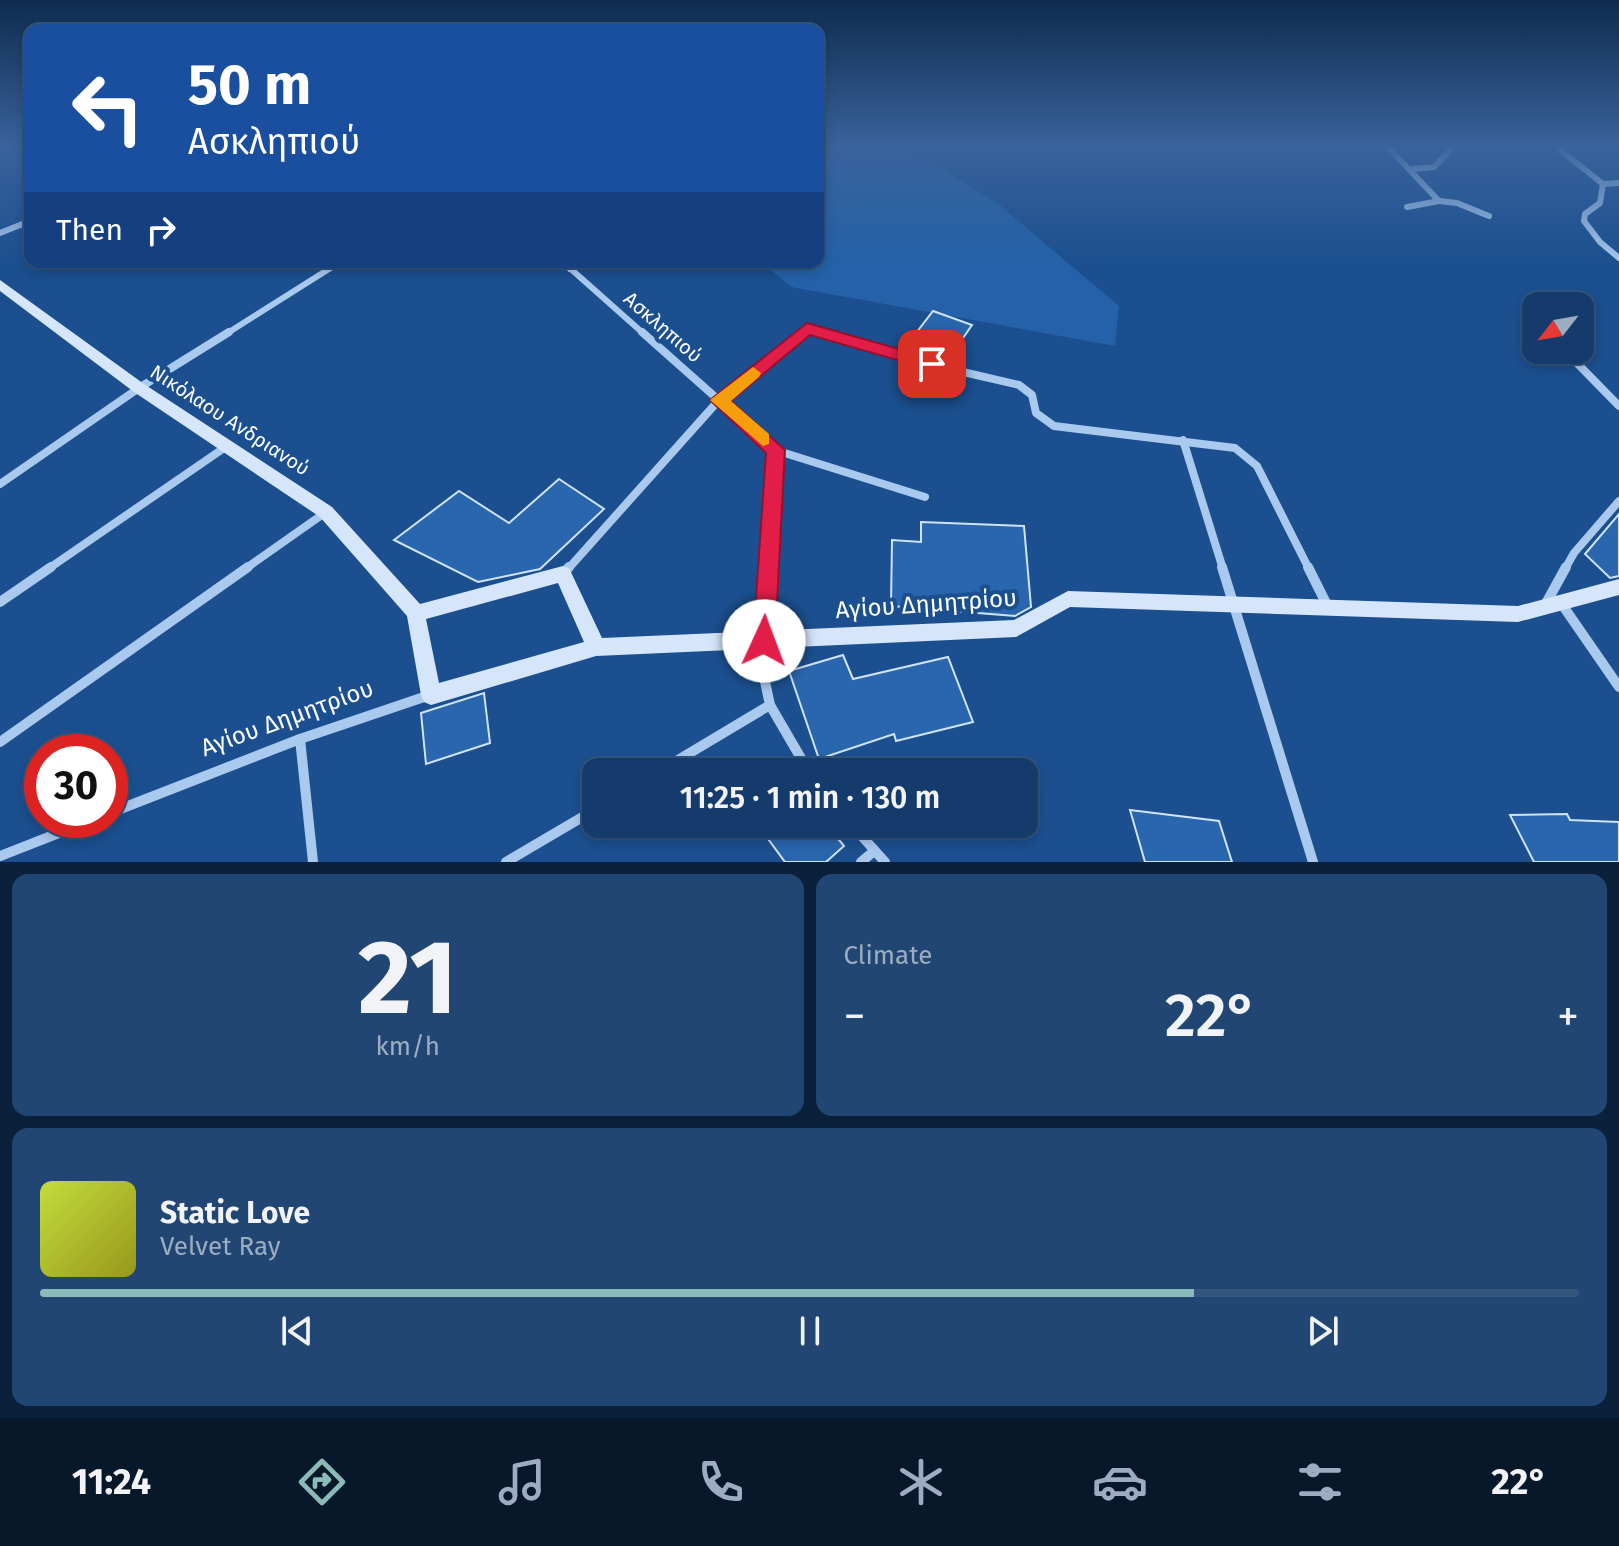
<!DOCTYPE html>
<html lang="en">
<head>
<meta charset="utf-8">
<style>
	:root { --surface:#143b6b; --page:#214673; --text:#f1f3f6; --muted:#9dadc1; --line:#33557e; --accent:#8bbbb9 }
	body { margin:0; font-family:"Fira Sans",sans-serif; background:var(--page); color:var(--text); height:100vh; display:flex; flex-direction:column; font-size:30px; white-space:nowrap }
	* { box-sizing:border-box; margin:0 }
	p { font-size:26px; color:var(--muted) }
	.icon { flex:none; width:44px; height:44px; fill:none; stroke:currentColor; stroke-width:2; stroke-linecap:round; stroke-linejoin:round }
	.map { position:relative; height:862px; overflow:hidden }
	.panel { display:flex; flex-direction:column; gap:12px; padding:12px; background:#0b203b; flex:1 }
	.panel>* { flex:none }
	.top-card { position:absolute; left:24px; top:24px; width:800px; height:244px; border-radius:16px; box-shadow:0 4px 12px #0003,0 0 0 2px var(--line); background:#1a4fa0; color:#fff; overflow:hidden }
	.needle { width:52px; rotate:239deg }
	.buttons { position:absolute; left:1522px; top:292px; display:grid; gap:16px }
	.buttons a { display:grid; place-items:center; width:72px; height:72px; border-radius:16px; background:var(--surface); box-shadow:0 4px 12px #0003,0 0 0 2px var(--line); font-size:40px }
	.speed { position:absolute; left:24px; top:734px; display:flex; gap:16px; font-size:40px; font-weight:700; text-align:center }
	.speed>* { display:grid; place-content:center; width:104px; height:104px; border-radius:50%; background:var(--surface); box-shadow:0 4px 12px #0003,0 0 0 2px var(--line); line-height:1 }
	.speed .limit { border:12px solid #d22; background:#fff; color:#111 }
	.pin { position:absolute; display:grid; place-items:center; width:68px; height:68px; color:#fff; margin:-34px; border-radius:16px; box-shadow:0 4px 12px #0006 }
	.me { position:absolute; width:88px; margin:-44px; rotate:2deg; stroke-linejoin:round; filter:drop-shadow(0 0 6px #0008) }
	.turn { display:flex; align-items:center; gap:28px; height:168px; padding:0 32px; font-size:36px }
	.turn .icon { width:104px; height:104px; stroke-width:2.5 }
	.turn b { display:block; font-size:56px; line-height:68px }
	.then { display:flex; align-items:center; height:76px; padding:0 32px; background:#0003; gap:16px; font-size:30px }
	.big { font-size:60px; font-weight:600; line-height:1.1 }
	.panel .card { flex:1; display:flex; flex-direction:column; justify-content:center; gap:12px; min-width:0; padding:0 28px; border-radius:16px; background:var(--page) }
	.panel .dial { align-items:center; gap:0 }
	.dial b { font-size:104px; line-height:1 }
	.song { display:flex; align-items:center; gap:24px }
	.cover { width:96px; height:96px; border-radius:12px; background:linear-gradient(135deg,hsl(70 70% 55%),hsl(60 70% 35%)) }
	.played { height:8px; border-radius:4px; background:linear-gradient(90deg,var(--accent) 75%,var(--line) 75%) }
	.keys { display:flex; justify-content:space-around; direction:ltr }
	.heat { display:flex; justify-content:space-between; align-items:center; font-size:44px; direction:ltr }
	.panel .tiles { flex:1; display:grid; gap:12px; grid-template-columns:1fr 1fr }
	.card:last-child { grid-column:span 2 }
	.trip { position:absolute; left:582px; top:758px; width:456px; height:80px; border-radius:16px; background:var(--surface); box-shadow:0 4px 12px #0003,0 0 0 2px var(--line); font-weight:600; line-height:80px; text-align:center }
	.dock { display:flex; height:128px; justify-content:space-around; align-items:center; background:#08182b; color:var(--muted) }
	.dock .icon { width:56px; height:56px }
	.dock .on { color:var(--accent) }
	.dock b { font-size:36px; color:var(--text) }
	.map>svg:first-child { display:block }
	.green { fill:#2461a8 }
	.building { fill:#2a66ad; stroke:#cfe3fa; stroke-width:2 }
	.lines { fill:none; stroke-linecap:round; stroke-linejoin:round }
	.street-far2 { stroke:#a9c9ee; stroke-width:6 }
	.street-far1 { stroke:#a9c9ee; stroke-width:8 }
	.street { stroke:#a9c9ee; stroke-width:10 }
	.secondary { fill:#d6e6fa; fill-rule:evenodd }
	.route { fill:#e11d48; stroke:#92132f; stroke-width:2 }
	.slow { fill:#f59e0b }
	.labels { text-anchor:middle; stroke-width:8; stroke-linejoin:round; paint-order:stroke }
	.street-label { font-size:20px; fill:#fff; stroke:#1b4f8f }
	.near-street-label { font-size:24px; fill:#fff; stroke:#1b4f8f }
</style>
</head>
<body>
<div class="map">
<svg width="1619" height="862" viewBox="0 0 1619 862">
	<rect width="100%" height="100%" fill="#1b4f8f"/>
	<path class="green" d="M818 145H905L997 203 1119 306 1115 346 791 287 762 262H818Z"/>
	<g class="building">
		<path d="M933 311 972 325 950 357 910 341Z"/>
		<path d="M559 479 604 509 540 569 478 582 394 540 459 491 509 523Z"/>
		<path d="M1619 514V576L1610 578 1585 554Z"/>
		<path d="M921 522 1024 526 1031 607 1015 616 891 606 892 540 921 542Z"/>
		<path d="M843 655 853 679 948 657 973 722 896 741 894 734 819 759 789 671Z"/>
		<path d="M484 693 490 743 426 764 421 713Z"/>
		<path d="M1130 810 1219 821 1232 862H1145Z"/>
		<path d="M1567 814 1570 820 1619 822V862H1534L1510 815Z"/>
		<path d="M757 824H826L844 846 826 862H785Z"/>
	</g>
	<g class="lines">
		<g class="street-far2">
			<path d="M1386 145 1439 201 1457 203 1489 216"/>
			<path d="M1554 145 1603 184"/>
			<path d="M1413 169 1434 167 1455 145"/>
			<path d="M1603 184 1600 203 1585 214 1584 221 1600 242 1619 258"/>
			<path d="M1603 184 1619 183"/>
			<path d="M1407 207 1439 201"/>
			<path d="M0 233 30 221"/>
			<path d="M563 262 644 334"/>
			<path d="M570 269 586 262"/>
			<path d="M226 334 340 262"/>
			<path d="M801 334 807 329 823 334"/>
		</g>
		<g class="street-far1">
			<path d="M642 332 775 450 767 569"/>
			<path d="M816 332 903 358 1019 385 1032 395 1036 413 1054 426 1235 448 1257 466 1309 569"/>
			<path d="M1570 356 1619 406"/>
			<path d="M1183 440 1223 569"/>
			<path d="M775 450 925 497"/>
			<path d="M0 484 139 388 229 332"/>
			<path d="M48 569 227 446"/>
			<path d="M245 569 326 512"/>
			<path d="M568 569 719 400 804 332"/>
			<path d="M1565 569 1574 553 1619 501"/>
		</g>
		<g class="street">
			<path d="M767 567 764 677 770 705 809 772"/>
			<path d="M1222 567 1313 862"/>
			<path d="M1308 567 1329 609"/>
			<path d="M563 574 569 567"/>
			<path d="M0 602 51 567"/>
			<path d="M1561 603 1619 687"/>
			<path d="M1544 607 1566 567"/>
			<path d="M300 739 313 862"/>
			<path d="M0 742 248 567"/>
			<path d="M658 772 770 705"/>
			<path d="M110 813 300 739 430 695"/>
			<path d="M851 824 885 862"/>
			<path d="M0 856 92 820"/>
			<path d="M506 862 596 809"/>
			<path d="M861 862 873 852"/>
		</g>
		<path class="secondary" d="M0 280 144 384 332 507 420 604 563 566 569 568 602 638 1014 620 1068 591 1518 606 1619 579V595L1518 622 1070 607 1016 637 596 656 431 705 424 702 421 695 407 616 320 517 134 392 0 291ZM558 583 584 642 439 683 426 619Z"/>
	</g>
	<linearGradient id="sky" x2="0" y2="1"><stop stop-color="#0f2b4f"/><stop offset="0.55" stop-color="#39639b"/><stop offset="1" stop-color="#39639b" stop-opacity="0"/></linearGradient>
	<rect width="1619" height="265" fill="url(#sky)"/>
	<path class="route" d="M807 323 938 360 941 364 932 370 810 335 731 401 785 450 775 641 772 648 764 651 756 648 753 641 766 453 710 400Z"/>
	<path class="slow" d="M753 367 761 373 759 377 731 401 769 434V444L763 446 710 400Z"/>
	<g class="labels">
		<g class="street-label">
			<text transform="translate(663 327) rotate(41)" y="7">Ασκληπιού</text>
			<text transform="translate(230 420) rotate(33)" y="7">Νικόλαου Ανδριανού</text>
		</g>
		<g class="near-street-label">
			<text transform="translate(926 604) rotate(-4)" y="8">Αγίου Δημητρίου</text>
			<text transform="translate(287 718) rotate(-20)" y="8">Αγίου Δημητρίου</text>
		</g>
	</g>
</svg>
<div class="buttons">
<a><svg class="needle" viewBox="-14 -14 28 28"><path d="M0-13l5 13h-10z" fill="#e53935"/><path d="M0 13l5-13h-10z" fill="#9dadc1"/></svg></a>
</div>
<div class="speed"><div class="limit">30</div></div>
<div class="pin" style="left:932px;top:364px;background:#d93025"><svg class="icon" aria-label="arrive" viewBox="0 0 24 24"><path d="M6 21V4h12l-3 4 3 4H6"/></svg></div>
<svg class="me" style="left:764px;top:641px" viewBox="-20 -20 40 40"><circle r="19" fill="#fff"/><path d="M0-13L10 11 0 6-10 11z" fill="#e11d48"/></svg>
<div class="trip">11:25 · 1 min · 130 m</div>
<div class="top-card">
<div class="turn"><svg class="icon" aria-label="left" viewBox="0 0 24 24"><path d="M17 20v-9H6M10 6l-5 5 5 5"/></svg><div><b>50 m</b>Ασκληπιού</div></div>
<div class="then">Then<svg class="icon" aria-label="right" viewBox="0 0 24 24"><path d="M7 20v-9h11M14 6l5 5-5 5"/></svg></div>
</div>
</div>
<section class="panel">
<div class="tiles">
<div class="card dial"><b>21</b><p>km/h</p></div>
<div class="card"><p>Climate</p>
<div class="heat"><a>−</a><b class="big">22°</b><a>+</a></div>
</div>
<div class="card">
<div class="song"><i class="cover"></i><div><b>Static Love</b><p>Velvet Ray</p></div></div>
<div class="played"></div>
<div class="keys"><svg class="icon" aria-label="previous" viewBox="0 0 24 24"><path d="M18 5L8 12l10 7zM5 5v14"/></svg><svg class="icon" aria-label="pause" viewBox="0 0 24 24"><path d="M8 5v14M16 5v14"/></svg><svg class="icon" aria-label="next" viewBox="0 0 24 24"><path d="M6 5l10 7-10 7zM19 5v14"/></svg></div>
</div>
</div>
</section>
<nav class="dock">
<b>11:24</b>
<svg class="icon on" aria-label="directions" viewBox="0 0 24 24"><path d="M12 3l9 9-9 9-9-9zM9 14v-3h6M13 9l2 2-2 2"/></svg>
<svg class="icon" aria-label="music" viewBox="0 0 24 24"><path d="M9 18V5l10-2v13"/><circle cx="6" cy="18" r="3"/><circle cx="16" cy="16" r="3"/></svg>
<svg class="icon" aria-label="phone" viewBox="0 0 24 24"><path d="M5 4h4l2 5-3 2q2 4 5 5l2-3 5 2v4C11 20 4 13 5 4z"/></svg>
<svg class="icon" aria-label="climate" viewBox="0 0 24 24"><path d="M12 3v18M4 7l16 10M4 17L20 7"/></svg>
<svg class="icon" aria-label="car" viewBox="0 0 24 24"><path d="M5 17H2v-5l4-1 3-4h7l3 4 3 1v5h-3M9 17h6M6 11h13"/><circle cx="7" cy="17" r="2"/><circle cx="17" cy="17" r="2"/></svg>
<svg class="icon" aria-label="filters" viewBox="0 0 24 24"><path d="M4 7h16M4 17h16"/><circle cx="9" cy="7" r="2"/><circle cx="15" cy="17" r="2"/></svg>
<b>22°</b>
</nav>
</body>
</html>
